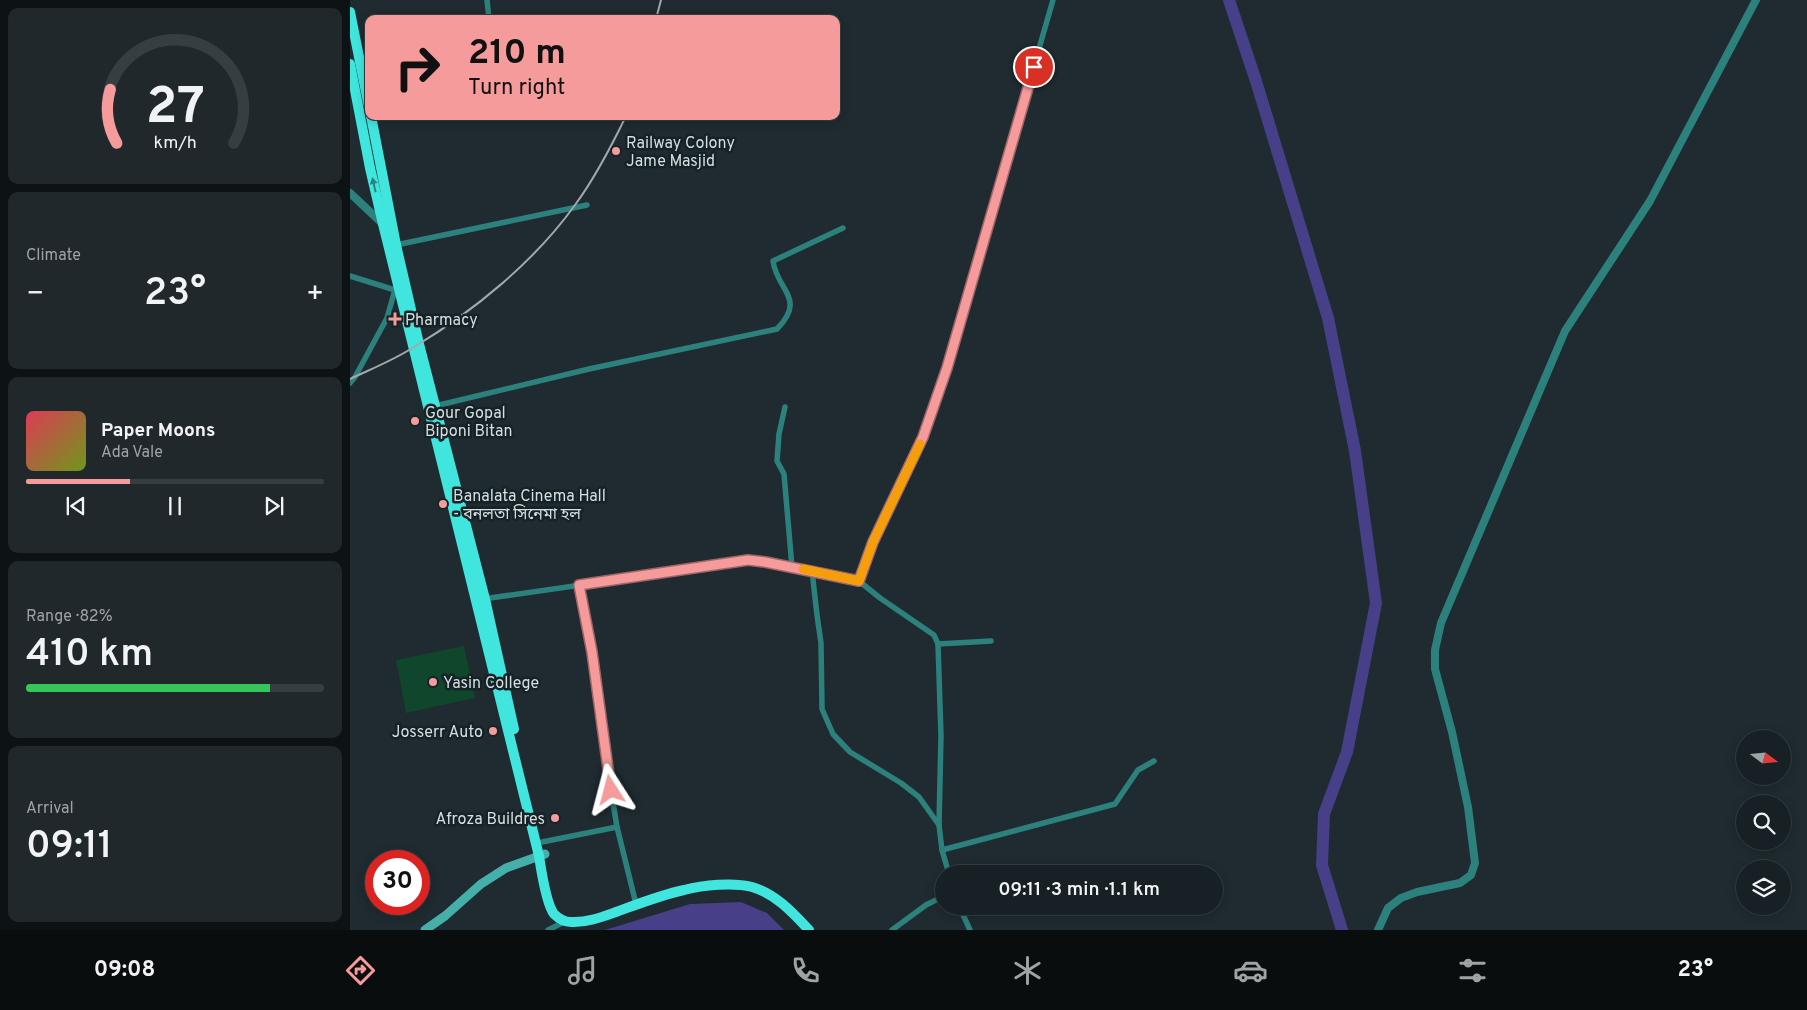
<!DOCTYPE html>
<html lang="en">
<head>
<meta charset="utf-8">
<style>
	:root { --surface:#172024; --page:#20282c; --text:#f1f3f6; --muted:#9ea3a6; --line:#363e41; --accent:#f59b9b }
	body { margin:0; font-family:Overpass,"Noto Sans Bengali",sans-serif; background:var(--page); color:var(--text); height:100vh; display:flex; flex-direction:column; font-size:19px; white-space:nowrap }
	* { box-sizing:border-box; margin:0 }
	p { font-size:16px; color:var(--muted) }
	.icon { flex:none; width:28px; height:28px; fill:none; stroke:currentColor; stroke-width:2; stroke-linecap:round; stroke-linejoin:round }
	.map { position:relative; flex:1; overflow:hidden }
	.panel { display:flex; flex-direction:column; gap:8px; padding:8px; background:#0d1214; width:350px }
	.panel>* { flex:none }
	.hud { position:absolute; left:15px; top:15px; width:475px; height:105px; border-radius:10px; box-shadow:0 2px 12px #0003,0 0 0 1px var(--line); background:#f59b9b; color:#111; overflow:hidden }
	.needle { width:32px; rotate:106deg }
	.controls { position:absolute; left:1386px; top:730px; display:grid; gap:10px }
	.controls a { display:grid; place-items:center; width:55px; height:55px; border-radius:50%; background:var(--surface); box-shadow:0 2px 12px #0003,0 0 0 1px var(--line); font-size:25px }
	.speed { position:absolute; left:15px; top:850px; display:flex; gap:10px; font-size:25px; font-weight:700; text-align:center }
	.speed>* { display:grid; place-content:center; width:65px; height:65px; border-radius:50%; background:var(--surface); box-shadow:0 2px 12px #0003,0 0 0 1px var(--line); line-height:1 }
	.speed .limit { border:8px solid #d22; background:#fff; color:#111 }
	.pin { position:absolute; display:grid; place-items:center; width:42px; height:42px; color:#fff; margin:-21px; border:2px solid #fff; border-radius:50%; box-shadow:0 1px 5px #0007 }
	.me { position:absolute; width:55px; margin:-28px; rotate:351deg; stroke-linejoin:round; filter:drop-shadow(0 0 4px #0008) }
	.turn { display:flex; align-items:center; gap:18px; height:105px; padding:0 20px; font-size:22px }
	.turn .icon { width:65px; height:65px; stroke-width:2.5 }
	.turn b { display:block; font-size:35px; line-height:42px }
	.big { font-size:38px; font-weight:600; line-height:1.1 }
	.panel .widget { flex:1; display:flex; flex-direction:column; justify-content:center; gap:8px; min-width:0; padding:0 18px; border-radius:10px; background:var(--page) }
	.panel .dial { align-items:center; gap:0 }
	.dial svg { height:130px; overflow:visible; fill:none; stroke:var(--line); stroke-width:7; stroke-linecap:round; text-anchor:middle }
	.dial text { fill:var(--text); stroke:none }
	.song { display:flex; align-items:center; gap:15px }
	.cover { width:60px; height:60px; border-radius:8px; background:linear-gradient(135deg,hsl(350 70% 55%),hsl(80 70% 35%)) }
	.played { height:5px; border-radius:2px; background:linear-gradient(90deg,var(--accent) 35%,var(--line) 35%) }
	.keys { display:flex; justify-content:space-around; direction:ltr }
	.heat { display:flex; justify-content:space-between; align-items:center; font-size:28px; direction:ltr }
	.charge { height:8px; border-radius:4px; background:linear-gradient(90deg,#34c759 82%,var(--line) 0) }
	.trip { position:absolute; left:585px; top:865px; width:288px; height:50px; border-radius:25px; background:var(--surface); box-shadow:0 2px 12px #0003,0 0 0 1px var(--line); font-weight:600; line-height:50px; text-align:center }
	.menu { display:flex; height:80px; justify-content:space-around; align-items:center; background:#090d0e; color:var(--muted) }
	.menu .icon { width:35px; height:35px }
	.menu .selected { color:var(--accent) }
	.menu b { font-size:22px; color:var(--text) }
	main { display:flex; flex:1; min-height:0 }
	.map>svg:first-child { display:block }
	.green { fill:#0f462c }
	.water { fill:#473f88 }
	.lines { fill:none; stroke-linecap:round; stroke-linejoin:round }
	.river { stroke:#473f88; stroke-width:12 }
	.minor { stroke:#2d817d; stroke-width:5.5 }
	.tertiary { stroke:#2d817d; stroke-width:8 }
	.secondary { stroke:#45afaa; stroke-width:9 }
	.trunk { stroke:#40e6de; stroke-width:10 }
	.rail { stroke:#a0a9ad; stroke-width:2 }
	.oneway { fill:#2a8482 }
	.route-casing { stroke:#9f6565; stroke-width:12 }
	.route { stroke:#f59b9b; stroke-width:9 }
	.slow { stroke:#f59e0b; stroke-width:9 }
	.poi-dot { fill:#f59b9b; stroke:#152226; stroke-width:2 }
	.labels { text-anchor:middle; stroke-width:5; stroke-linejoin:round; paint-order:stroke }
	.poi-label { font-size:16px; fill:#d6dee1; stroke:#152226; text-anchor:start }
</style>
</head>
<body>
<main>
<section class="panel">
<div class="widget dial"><svg viewBox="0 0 100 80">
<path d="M14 69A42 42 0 1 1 86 69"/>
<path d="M14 69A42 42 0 0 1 10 36" stroke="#f59b9b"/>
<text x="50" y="56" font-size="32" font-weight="700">27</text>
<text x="50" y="72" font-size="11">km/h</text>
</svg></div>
<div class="widget"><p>Climate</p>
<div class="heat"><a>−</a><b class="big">23°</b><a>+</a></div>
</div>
<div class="widget">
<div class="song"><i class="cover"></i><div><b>Paper Moons</b><p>Ada Vale</p></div></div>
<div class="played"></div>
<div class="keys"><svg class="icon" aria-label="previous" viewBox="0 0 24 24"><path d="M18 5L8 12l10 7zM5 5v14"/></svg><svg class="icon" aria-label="pause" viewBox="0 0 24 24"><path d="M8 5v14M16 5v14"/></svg><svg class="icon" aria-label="next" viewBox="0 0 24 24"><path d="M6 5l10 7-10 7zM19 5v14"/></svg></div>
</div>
<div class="widget"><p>Range · 82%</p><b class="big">410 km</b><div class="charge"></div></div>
<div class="widget"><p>Arrival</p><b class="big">09:11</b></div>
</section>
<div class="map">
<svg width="1457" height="930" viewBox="0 0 1457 930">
	<rect width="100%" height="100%" fill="#1f2b30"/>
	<path class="green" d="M114 646 125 698 56 713 46 660Z"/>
	<path class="water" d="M391 902 417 913 434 930H255L340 904Z"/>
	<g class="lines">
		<path class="river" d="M879 0 906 81 978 318 1005 451 1026 603 997 752 974 814 972 865 992 930"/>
		<g class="minor">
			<path d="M137 0 139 19"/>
			<path d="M46 245 237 205"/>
			<path d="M0 276 45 290"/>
			<path d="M0 383 5 377 37 318 46 286"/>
			<path d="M85 406 239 369 427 329C457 298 427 291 423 261L493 228"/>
			<path d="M435 407 429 434 427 461 434 474 442 567"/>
			<path d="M462 571 467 615 471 643 472 709 483 734 500 752 551 783 569 797 589 825"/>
			<path d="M509 581 523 542 573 437 597 368 703 0"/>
			<path d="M229 585 242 653 255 754 267 827 285 900"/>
			<path d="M133 599 398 561H415L509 581 530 598 584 635 588 644 591 736 589 825 592 850 599 874"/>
			<path d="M588 644 641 641"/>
			<path d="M192 842 267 827"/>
			<path d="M592 850 765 804 788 770 804 761"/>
			<path d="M609 906 620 930"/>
			<path d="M198 930 216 921"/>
			<path d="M542 930 576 905 594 896"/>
		</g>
		<g class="tertiary">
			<path d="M0 193 33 224"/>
			<path d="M1028 930 1038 908 1051 898 1067 892 1110 883 1121 875 1125 863 1118 807 1102 732 1085 669V650L1091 623 1215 331 1300 201 1406 0"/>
		</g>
		<path class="secondary" d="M75 930 95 916 131 884 156 868 195 854"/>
		<g class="trunk">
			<path d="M0 12 19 107"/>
			<path d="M0 64 20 168 33 224 189 856C191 869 196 904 204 914 209 919 215 922 221 922 236 923 252 917 266 912 288 904 311 895 334 890 353 885 383 882 402 887 426 894 443 913 459 930"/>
			<path d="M21 116 46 245 69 344 135 599 164 729"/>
		</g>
		<g class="rail">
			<path d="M306 19 311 0"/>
			<path d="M0 379C21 369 44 360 64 347 124 311 184 262 225 205 245 178 261 147 276 116"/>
		</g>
	</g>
	<defs><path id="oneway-solid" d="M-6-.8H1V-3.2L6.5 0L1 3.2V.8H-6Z" transform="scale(1.25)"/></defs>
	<use class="oneway" href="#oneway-solid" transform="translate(24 185) rotate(-103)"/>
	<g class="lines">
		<defs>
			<path id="route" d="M261 790 242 652 229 585 398 560 415 562 509 581 523 542 573 437 597 368 684 67"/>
		</defs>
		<use href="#route" class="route-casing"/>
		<use href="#route" class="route"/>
		<path class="slow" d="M453 569 509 581 523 542 570 444"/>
	</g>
	<g class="poi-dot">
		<circle cx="266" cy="151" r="5"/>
		<path d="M42.5 311.5h5v5h5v5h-5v5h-5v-5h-5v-5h5z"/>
		<circle cx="65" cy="421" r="5"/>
		<circle cx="93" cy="504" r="5"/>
		<circle cx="83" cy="682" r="5"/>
		<circle cx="143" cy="731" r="5"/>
		<circle cx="205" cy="818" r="5"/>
	</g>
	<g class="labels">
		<g class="poi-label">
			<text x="276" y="148">Railway Colony<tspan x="276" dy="18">Jame Masjid</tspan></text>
			<text x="55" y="325">Pharmacy</text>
			<text x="75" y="418">Gour Gopal<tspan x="75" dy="18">Biponi Bitan</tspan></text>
			<text x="103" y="501">Banalata Cinema Hall<tspan x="103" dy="18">- বনলতা সিনেমা হল</tspan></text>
			<text x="93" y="688">Yasin College</text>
			<text x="133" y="737" text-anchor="end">Josserr Auto</text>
			<text x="195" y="824" text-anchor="end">Afroza Buildres</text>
		</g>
	</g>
</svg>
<div class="controls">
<a><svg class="needle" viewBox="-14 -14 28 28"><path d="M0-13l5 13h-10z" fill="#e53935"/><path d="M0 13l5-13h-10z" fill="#9ea3a6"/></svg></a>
<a><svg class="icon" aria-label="search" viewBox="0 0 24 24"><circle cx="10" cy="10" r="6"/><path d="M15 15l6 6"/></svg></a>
<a><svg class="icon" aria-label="layers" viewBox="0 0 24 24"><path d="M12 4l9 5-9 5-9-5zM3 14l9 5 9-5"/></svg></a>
</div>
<div class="speed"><div class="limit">30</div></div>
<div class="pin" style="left:684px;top:67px;background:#d93025"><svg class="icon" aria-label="arrive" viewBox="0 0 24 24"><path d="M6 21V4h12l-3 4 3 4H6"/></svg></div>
<svg class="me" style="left:261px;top:790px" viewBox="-20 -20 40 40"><path d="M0-17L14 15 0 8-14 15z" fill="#f59b9b" stroke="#fff" stroke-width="4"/></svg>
<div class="trip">09:11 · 3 min · 1.1 km</div>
<div class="hud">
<div class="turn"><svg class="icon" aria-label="right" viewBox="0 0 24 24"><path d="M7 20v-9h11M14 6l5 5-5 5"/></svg><div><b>210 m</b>Turn right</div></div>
</div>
</div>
</main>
<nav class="menu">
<b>09:08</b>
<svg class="icon selected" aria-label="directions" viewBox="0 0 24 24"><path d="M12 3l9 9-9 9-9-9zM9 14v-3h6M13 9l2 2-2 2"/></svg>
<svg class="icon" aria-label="music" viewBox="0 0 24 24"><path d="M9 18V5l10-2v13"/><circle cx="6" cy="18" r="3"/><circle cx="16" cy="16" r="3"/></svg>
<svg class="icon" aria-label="phone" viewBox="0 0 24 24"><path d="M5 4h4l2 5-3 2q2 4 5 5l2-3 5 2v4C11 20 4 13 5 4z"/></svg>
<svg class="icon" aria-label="climate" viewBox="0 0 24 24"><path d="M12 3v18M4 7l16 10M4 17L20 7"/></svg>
<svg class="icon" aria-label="car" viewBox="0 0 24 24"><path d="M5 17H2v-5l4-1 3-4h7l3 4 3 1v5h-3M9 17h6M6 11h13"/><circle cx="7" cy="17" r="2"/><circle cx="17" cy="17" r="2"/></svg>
<svg class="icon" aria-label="filters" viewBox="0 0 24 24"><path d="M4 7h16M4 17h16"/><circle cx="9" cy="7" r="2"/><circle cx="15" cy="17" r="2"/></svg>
<b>23°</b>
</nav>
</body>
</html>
